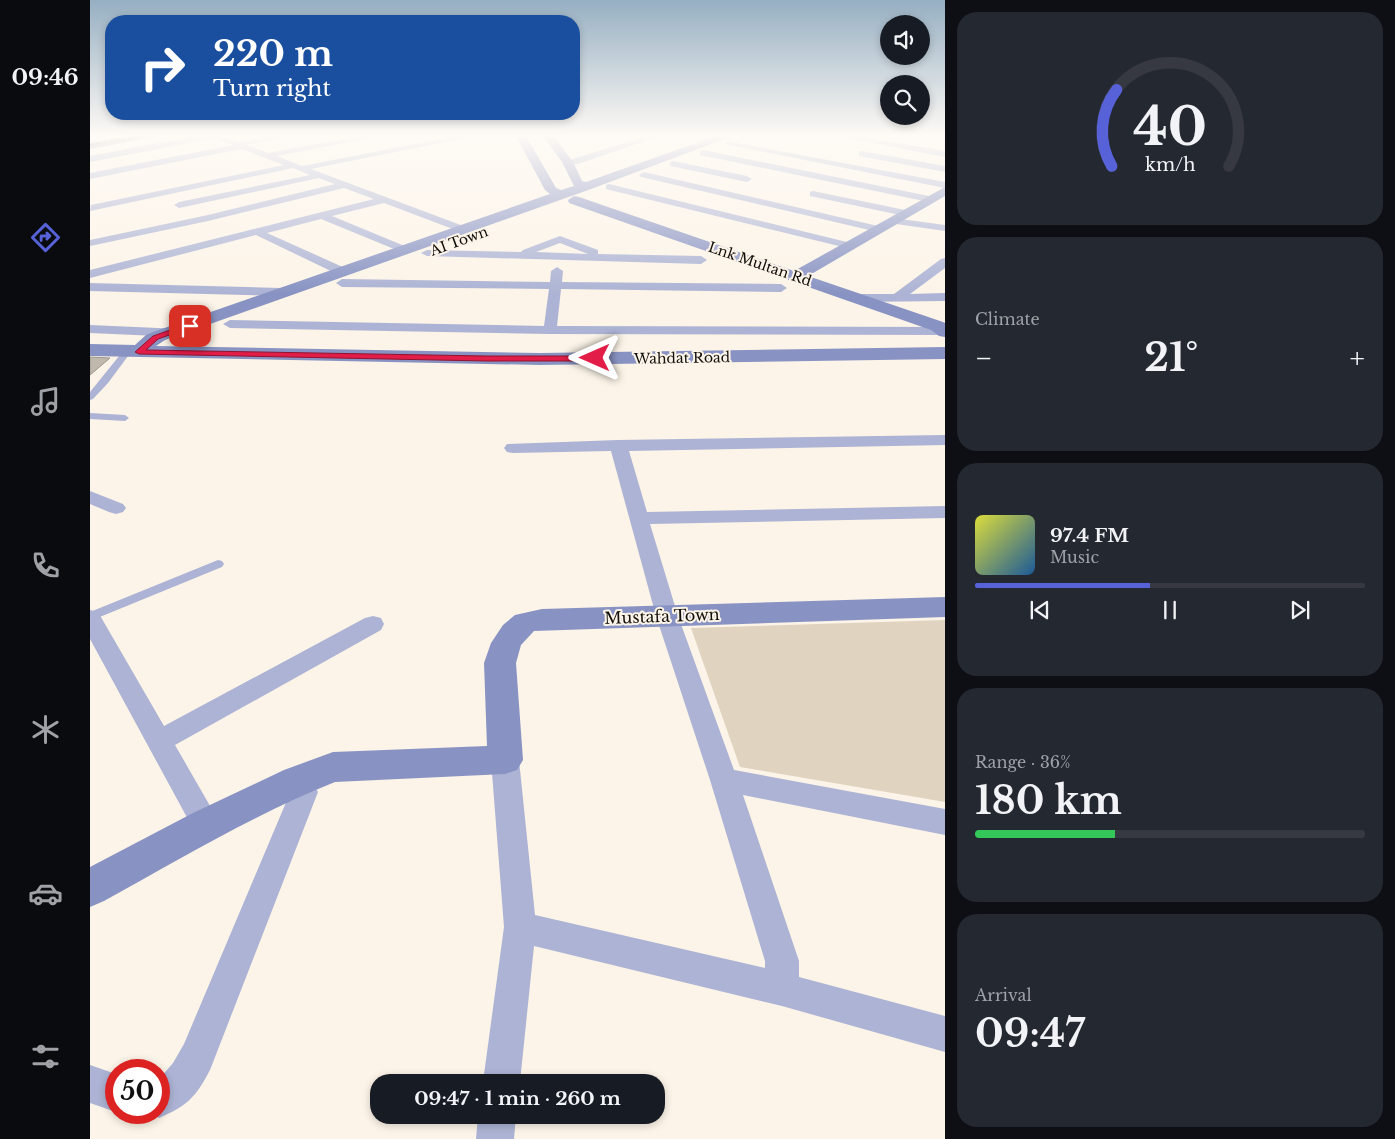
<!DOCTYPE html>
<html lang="en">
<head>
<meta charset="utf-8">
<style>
	:root { --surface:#171b24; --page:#242831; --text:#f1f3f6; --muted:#9ea1a6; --line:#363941; --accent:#5762d9 }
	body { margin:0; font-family:"Libre Baskerville",serif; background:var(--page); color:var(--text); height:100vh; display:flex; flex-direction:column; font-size:19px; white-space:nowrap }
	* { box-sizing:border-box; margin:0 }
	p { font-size:16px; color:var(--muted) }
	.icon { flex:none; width:28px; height:28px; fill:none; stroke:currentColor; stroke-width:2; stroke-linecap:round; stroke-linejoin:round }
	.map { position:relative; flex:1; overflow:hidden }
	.panel { display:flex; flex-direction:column; gap:12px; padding:12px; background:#0d0f14; width:450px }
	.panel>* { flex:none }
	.top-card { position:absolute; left:15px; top:15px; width:475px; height:105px; border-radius:20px; box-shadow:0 2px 8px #0003; background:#1a4fa0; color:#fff; overflow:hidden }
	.tools { position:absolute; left:790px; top:15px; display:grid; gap:10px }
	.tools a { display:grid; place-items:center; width:50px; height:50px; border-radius:50%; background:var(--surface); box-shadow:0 2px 8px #0003; font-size:25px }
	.speed { position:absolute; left:15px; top:1059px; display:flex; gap:10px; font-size:25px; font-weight:700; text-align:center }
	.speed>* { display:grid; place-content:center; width:65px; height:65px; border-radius:50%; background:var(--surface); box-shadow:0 2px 8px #0003; line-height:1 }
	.speed .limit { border:8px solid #d22; background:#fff; color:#111 }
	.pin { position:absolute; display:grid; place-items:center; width:42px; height:42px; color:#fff; margin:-21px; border-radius:10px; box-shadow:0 2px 8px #0006 }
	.me { position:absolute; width:55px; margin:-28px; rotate:270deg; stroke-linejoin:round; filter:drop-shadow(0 0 4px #0008) }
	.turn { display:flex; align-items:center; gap:18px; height:105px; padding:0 25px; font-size:22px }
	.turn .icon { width:65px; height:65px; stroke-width:2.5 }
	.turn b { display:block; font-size:35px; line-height:42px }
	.big { font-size:38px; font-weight:800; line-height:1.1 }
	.panel .card { flex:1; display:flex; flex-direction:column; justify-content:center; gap:8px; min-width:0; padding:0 18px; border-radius:20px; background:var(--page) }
	.panel .dial { align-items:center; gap:0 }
	.dial svg { height:130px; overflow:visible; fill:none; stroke:var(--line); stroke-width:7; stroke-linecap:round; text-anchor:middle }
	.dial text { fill:var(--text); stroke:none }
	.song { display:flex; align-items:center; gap:15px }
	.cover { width:60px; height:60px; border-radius:8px; background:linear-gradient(135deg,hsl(60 70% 55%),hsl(210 70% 35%)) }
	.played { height:5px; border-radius:2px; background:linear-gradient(90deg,var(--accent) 45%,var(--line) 45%) }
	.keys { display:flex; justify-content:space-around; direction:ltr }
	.heat { display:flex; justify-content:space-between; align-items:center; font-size:28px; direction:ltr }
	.charge { height:8px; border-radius:4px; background:linear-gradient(90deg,#34c759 36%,var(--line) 0) }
	.trip { position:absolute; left:280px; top:1074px; width:295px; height:50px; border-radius:20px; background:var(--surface); box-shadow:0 2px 8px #0003; font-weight:800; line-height:50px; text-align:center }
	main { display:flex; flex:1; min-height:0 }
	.tabs { display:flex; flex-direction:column; width:90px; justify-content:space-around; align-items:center; background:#090b0e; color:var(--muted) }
	.tabs .icon { width:35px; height:35px }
	.tabs .current { color:var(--accent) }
	.tabs b { font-size:22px; color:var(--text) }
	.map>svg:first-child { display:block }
	.green { fill:#e0d4c0 }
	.building { fill:#bfb8ac; stroke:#9d968b }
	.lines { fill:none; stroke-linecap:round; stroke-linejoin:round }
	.lane { fill:#acb3d4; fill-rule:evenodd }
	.street { fill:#acb3d4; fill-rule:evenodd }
	.secondary { fill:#8893c3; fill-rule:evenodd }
	.primary { fill:#6f7bb5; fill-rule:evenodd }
	.rail { stroke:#2a2823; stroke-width:2; stroke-dasharray:4.5 2; stroke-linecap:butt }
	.route { fill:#e11d48; stroke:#92132f }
	.labels { text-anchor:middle; stroke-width:4; stroke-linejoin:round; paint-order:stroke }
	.far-street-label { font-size:14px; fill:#110f0b; stroke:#fcf4e8 }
	.street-label { font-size:16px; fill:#110f0b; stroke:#fcf4e8 }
</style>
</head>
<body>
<main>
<nav class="tabs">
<b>09:46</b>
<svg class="icon current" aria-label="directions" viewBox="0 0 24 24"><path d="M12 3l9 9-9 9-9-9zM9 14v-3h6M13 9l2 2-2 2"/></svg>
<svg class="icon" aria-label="music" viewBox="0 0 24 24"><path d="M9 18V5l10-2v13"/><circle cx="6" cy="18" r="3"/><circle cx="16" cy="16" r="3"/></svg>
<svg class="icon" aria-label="phone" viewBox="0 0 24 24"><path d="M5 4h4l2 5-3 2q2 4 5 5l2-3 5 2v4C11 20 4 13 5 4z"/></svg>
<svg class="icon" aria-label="climate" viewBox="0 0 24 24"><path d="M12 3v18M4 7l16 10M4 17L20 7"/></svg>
<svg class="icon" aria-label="car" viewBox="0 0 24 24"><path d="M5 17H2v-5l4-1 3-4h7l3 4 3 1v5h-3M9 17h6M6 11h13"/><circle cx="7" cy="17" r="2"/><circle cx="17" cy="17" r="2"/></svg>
<svg class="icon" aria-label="filters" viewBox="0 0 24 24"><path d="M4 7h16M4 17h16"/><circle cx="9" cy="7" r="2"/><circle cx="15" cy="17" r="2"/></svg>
</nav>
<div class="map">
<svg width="855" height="1139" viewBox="0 0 855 1139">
	<rect width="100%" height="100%" fill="#fcf4e8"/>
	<path class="green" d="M855 620V802L650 767 601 628Z"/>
	<path class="building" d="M0 357 20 358 0 375Z"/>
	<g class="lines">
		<g class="lane">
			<path d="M34 350 41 352 18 383 3 399 0 400V392Z"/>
			<path d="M0 413 35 415 39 418 35 421 0 419Z"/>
			<path d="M128 560 132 561 134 564 132 567 0 621V612Z"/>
		</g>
		<g class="street">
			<path d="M116 134H128L148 142 191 134H211L157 145 178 153 281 134H301L187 156 212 166 376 134H395L221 169 376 227 377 229 376 231H368L294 203 242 216 317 247 319 249 317 251H309L231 219 177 233 255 268 257 271 255 274H247L166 235 0 278V270L284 199 254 188 118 221 0 246V240L118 215 245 184 229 178 89 208 84 205 89 202 220 175 203 168 0 211 1 205 194 165 151 149 0 179V173L143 145 125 138 0 162V156Z"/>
			<path d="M563 134H576L488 164 477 165 473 162Z"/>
			<path d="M736 134H756L855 151V157Z"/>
			<path d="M636 141 855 182V188L639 145 635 143Z"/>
			<path d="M613 150 839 196 844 199 839 202 610 155V151Z"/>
			<path d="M772 151 855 166V172L769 156V152Z"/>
			<path d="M583 161 657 176 662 179 657 182 580 166V162Z"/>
			<path d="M554 172 788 226 793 229 788 232 551 177 549 175Z"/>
			<path d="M519 184 765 244 767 246 761 249 516 189V185Z"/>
			<path d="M723 191 815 210 820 213 815 216 720 196V192Z"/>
			<path d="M803 218 855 225V231L799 223 798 221Z"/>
			<path d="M470 236 508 250V254L611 256 617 260 611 264 337 256 331 253 337 250 431 252 433 250ZM470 243 498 254 446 252Z"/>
			<path d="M855 258V268L820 294 855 293V301L768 302 762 298 768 294H804L851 259Z"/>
			<path d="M467 267 473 271 472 282 691 284 697 288 691 292 471 289 467 326 855 327V335L460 334 140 328 133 324 140 320 454 326 459 289 252 287 246 283 252 279 460 282 461 271Z"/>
			<path d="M0 283 191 288 197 292 191 296 0 291Z"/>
			<path d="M0 325 113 330 120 334 113 338 0 333Z"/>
			<path d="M855 435V445L539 451 557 512 855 506V518L560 524 588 616 644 770 855 809V835L653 795 709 961V977L855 1016V1052L692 1006 444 946 430 1082H393L414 927 401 760 405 752 415 749 425 752 429 760 445 915 675 968V961L620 780 566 616 521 451 423 453 417 452 414 448 417 444 528 440Z"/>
			<path d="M0 491 33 504 36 508 33 512 26 514 19 512 0 504Z"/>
			<path d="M0 610 8 612 74 726 275 618 283 616 291 618 294 624 291 630 85 745 131 825 126 834 116 838 106 834 0 639Z"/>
			<path d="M207 769 217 773 228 792 120 1070C106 1097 97 1106 69 1118L56 1112H69V1079L83 1063 94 1044 200 793 193 781 197 773Z"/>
			<path d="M0 1065 26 1074V1112L0 1103Z"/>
			<path d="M388 1115H426L424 1139H386Z"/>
		</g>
		<g class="secondary">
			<path d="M425 134H435L466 188 471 190 484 186 472 162 451 134H462L483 162 492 181 496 182 632 134H648L501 189 75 340 66 346 450 353 855 347V359L450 365 0 356V344L45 345 56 335 63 332 460 194 455 190Z"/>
			<path d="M855 187V196L718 276 853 322 855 323V337L849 336 841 330 479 203 478 200 484 196 489 197 704 271Z"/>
			<path d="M855 597V617L444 631 431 645 426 663 433 760 427 770 415 774 245 782C165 814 90 859 14 901L0 907V867L103 813 194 770 243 752 397 746 394 663 401 643 413 625 425 615 452 609Z"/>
		</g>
		<path class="primary" d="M45 134H69L64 137 0 149V143Z"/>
		<path class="rail" d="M0 145 69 134"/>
	</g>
	<linearGradient id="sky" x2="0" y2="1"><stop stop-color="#96afc2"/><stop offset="0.46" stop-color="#fefaf5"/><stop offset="1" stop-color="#fefaf5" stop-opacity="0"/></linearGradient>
	<rect width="855" height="294" fill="url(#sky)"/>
	<path class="route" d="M100 323 103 326 102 327 68 339 56 350 396 356H505L509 358 505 361H396L49 354 45 352 63 336Z"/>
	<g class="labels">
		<g class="far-street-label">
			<text transform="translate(369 241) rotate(-20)" y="5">AI Town</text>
			<text transform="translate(670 264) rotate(19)" y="5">Lnk Multan Rd</text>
			<text transform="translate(592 358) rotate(-1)" y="5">Wahdat Road</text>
		</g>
		<g class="street-label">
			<text transform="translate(572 616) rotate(-2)" y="6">Mustafa Town</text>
		</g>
	</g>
</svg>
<div class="tools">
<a><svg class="icon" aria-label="sound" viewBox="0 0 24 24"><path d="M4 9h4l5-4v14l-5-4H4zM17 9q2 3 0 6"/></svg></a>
<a><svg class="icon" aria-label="search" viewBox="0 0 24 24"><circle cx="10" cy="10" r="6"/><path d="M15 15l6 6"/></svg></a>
</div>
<div class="speed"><div class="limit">50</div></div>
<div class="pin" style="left:100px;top:326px;background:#d93025"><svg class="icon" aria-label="arrive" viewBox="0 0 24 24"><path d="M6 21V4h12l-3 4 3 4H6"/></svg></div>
<svg class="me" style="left:505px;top:358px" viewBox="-20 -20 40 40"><path d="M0-17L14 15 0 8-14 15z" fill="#e11d48" stroke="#fff" stroke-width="4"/></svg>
<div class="trip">09:47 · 1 min · 260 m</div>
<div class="top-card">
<div class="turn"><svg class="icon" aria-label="right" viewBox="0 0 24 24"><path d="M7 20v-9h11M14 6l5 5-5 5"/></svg><div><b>220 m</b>Turn right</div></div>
</div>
</div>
<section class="panel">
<div class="card dial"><svg viewBox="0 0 100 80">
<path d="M14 69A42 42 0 1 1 86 69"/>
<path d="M14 69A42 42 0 0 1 17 22" stroke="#5762d9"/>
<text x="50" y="56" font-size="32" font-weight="700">40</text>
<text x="50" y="72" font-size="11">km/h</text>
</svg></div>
<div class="card"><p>Climate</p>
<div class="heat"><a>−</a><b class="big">21°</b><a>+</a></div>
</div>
<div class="card">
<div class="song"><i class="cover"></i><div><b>97.4 FM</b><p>Music</p></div></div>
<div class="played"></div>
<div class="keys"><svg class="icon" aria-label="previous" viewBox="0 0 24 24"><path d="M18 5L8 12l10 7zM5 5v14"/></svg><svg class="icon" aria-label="pause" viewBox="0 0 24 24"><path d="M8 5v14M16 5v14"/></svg><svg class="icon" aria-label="next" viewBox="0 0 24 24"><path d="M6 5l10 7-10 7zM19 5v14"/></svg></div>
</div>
<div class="card"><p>Range · 36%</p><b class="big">180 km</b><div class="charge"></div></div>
<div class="card"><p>Arrival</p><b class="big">09:47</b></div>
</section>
</main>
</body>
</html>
